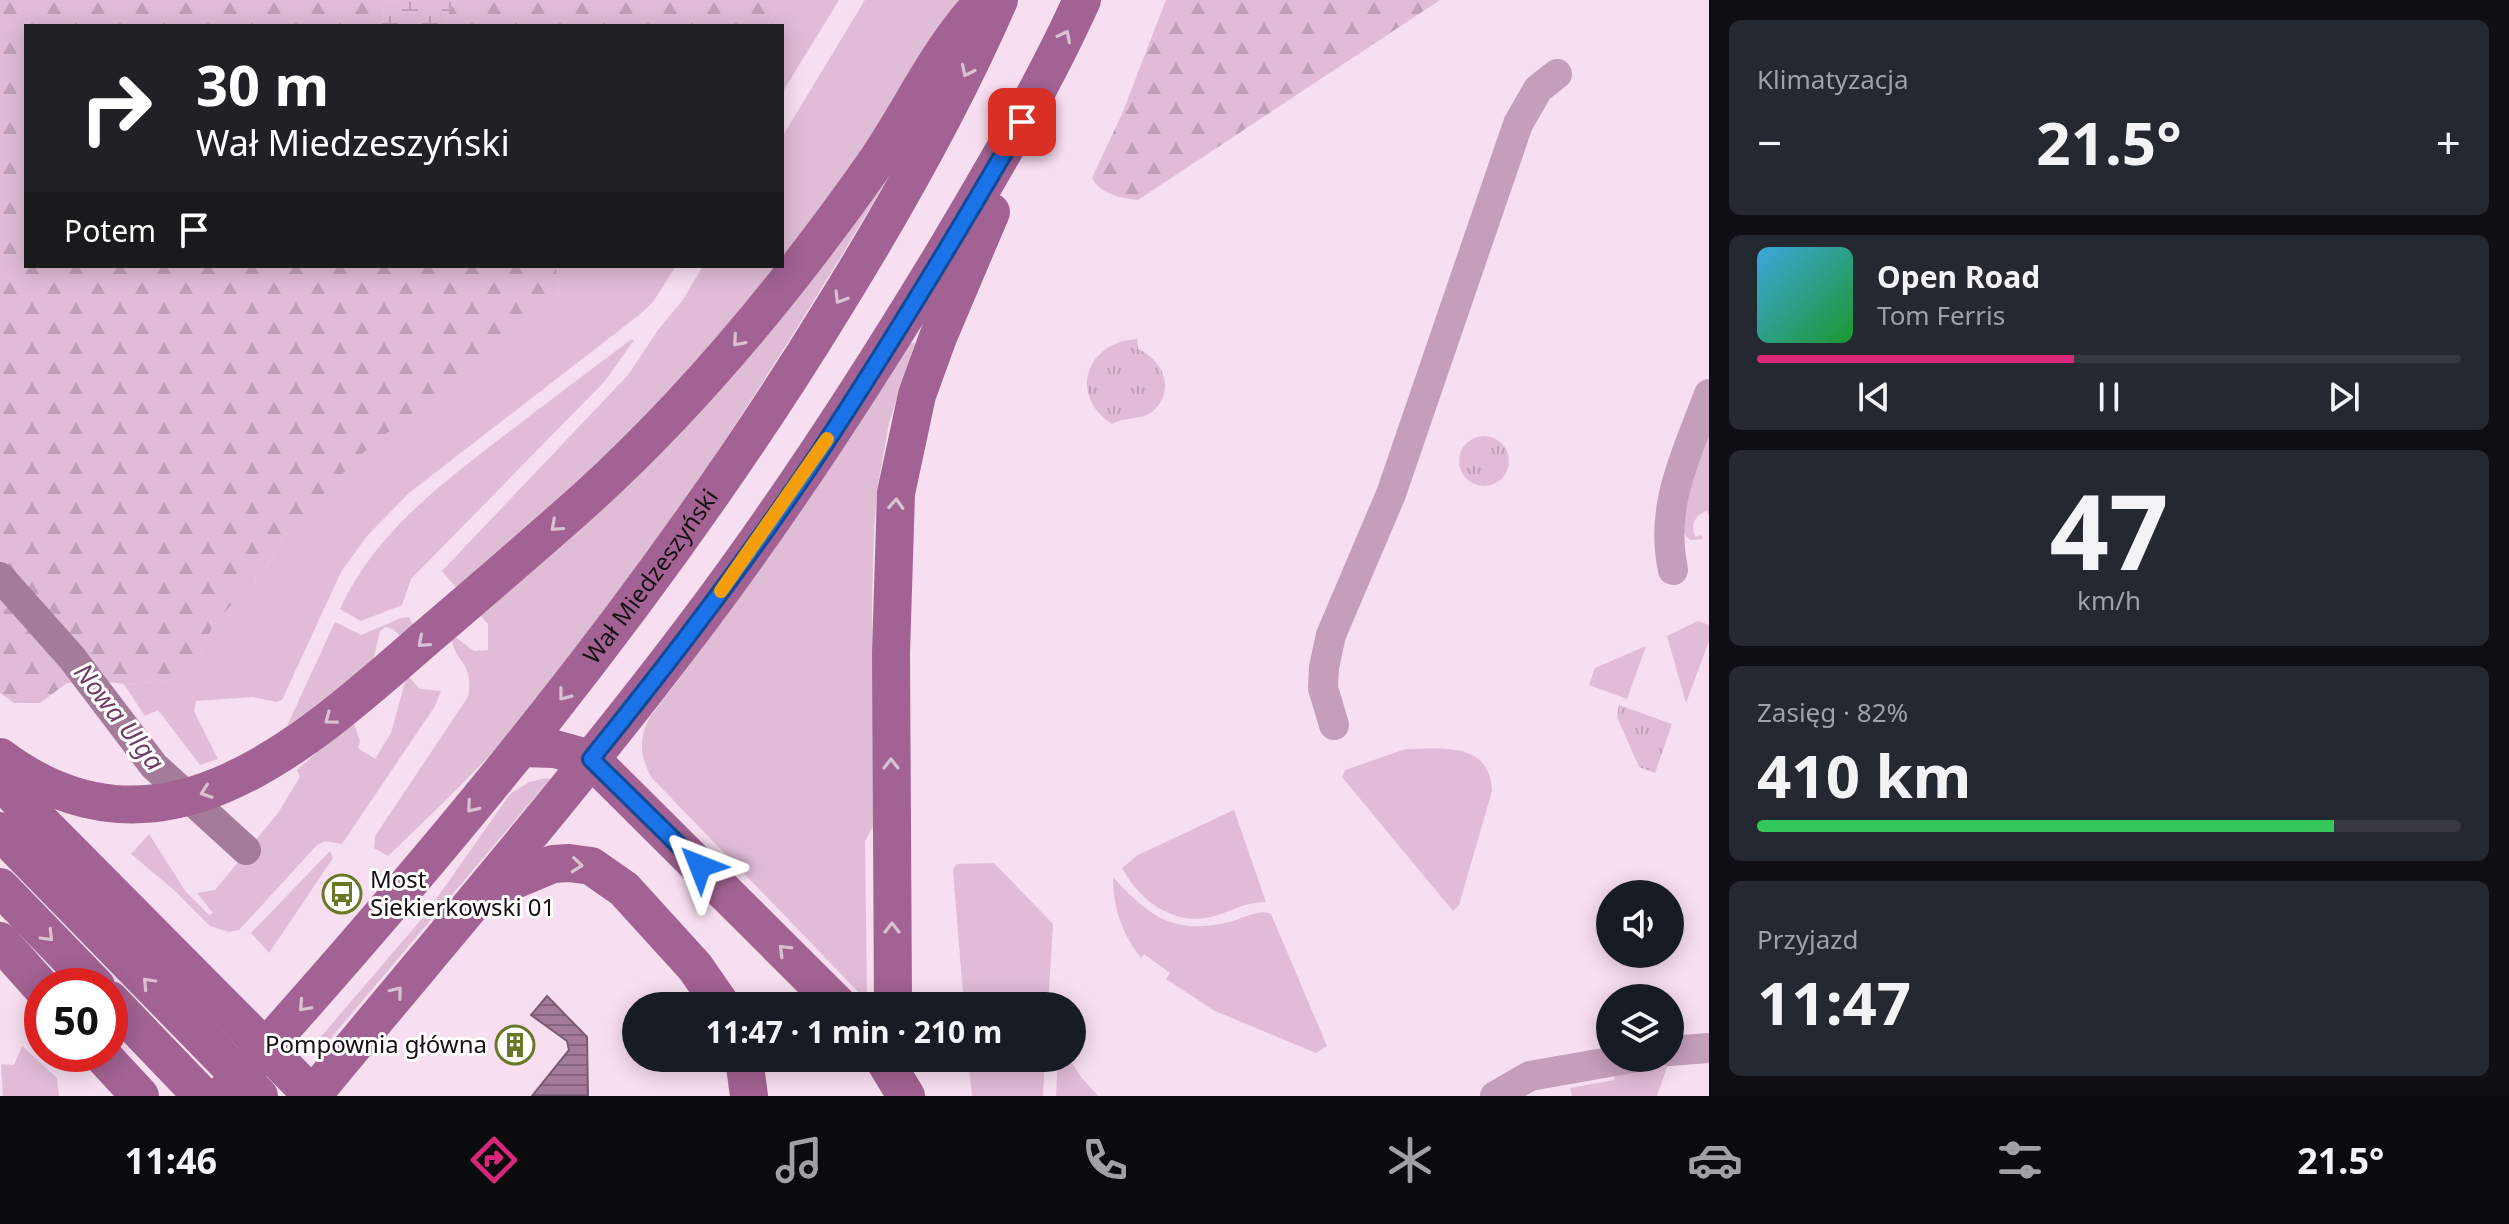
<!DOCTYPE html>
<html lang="pl">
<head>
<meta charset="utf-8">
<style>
	:root { --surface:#171b24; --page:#242831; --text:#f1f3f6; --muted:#9ea1a6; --line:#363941; --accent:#db2777 }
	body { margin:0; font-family:"Noto Sans",sans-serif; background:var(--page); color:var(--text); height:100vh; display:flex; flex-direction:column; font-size:30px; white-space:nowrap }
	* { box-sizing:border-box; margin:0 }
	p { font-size:26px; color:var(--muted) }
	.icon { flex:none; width:44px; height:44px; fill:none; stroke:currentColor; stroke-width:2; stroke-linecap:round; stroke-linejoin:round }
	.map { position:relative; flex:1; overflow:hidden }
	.panel { display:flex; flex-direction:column; gap:20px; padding:20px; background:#0d0f14; width:800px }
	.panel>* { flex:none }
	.guide { position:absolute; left:24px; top:24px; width:760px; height:244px; border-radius:0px; box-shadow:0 4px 20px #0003; background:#202124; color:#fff; overflow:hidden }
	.fabs { position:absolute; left:1596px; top:880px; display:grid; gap:16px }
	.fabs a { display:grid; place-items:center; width:88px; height:88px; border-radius:50%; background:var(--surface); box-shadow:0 4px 20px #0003; font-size:40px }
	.speed { position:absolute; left:24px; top:968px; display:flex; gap:16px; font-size:40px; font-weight:700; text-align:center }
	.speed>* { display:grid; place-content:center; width:104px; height:104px; border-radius:50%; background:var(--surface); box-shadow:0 4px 20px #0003; line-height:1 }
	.speed .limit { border:12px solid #d22; background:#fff; color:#111 }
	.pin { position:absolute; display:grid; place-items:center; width:68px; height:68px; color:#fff; margin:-34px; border-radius:16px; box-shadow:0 4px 12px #0006 }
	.me { position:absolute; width:88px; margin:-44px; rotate:315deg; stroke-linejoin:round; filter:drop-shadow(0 0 6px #0008) }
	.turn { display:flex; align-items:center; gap:28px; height:168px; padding:0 40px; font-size:36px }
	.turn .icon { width:104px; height:104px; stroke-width:2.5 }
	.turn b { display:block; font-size:56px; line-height:68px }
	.then { display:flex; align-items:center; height:76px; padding:0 40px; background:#0003; gap:16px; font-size:30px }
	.big { font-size:60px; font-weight:700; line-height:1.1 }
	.panel .widget { flex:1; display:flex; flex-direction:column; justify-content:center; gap:12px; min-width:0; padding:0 28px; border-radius:12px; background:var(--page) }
	.panel .dial { align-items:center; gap:0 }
	.dial b { font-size:104px; line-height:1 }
	.song { display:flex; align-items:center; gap:24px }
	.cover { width:96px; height:96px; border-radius:12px; background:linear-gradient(135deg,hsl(200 70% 55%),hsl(130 70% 35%)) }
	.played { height:8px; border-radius:4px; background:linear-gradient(90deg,var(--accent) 45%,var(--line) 45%) }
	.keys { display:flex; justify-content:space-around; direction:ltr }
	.heat { display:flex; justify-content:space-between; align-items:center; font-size:44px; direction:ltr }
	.charge { height:12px; border-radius:6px; background:linear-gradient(90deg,#34c759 82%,var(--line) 0) }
	.trip { position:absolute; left:622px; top:992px; width:464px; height:80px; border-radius:40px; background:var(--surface); box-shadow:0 4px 20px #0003; font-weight:700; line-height:80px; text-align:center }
	.tab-bar { display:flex; height:128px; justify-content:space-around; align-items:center; background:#090b0e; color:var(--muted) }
	.tab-bar .icon { width:56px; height:56px }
	.tab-bar .selected { color:var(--accent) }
	.tab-bar b { font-size:36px; color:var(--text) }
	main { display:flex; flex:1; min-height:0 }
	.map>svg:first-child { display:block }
	.grass { fill:#e0bcd6 }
	.forest { fill:url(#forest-firs) }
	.wetland { fill:url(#wetland-marsh) }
	.park { fill:url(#park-tufts) }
	.water { fill:url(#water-rules); stroke:#7a5b71; stroke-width:2 }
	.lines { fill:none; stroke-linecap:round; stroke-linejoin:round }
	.canal { stroke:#a47c99; stroke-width:30 }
	.minor { stroke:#c49fba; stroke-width:30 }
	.major { stroke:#a26293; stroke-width:38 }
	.oneway { stroke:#dac0d4 }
	.route-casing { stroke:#114b97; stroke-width:20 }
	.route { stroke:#1a73e8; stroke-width:14 }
	.slow { stroke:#f59e0b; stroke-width:14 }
	.labels { text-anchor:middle; stroke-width:6; stroke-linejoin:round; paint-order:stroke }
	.street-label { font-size:24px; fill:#170f15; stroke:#fff }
	.poi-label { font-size:24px; fill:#170f15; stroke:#fff; text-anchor:start }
	.water-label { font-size:26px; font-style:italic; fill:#713c65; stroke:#fff }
</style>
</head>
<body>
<main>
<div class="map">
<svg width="1709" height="1096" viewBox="0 0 1709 1096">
	<defs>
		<pattern id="forest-firs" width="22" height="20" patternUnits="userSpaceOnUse" patternTransform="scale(2)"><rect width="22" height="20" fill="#e0bcd6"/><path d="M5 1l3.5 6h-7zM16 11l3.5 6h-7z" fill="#bfa0b7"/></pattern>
		<pattern id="wetland-marsh" width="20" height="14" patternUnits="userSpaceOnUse" patternTransform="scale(2)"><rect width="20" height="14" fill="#e0bcd6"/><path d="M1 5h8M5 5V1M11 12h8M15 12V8" fill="none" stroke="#bfa0b7"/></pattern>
		<pattern id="park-tufts" width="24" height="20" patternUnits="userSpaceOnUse" patternTransform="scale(2)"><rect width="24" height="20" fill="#e0bcd6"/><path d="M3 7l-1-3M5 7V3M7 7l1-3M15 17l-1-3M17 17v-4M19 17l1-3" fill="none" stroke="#bfa0b7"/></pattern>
		<pattern id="water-rules" width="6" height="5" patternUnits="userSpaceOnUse" patternTransform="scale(2)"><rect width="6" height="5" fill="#a47c99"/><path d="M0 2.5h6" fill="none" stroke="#85647c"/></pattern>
	</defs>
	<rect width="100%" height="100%" fill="#f7def0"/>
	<g class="grass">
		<path d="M781 0H839L782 93V26H767Z"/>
		<path d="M865 0H960L939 38 782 265V137Z"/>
		<path d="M898 161C798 330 695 496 574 650 549 682 526 716 499 745 464 784 425 820 388 856L374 848 375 836 468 697C474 660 456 665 452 640L455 637 474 651 488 650V624L479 614Z"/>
		<path d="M556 266H676L653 302 639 315 409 493 367 536 341 572 282 700 276 702 253 697 196 701 194 711 218 759 200 765 158 710 145 716 124 684 168 681 199 660 213 625 264 570 283 538 359 455 559 294Z"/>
		<path d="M703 266H781L646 420 459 591 442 571 628 375 658 330 682 301Z"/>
		<path d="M632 339 634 340 605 381 411 579 402 605 361 621 340 609C375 532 444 482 510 431 551 400 591 369 632 339Z"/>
		<path d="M910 343H915L889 423 878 485 874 528 872 605 875 823 865 841 867 1001 652 778C640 757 638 739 650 717 743 597 829 473 910 343Z"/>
		<path d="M1709 435V516L1707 511C1695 514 1689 527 1696 537L1701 535 1703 539 1690 540 1684 534C1685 499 1693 466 1709 435Z"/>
		<path d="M409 617 414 627 402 638 393 629 385 627 380 631 371 669 287 726 335 622 361 635 401 618Z"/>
		<path d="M1698 621 1709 625V641L1686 703 1667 636Z"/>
		<path d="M1646 646 1627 699 1589 685 1595 668Z"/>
		<path d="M407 675 420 689 441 691 435 706 342 844 325 841 317 845 239 930 229 932 210 926 174 890 131 854 149 834 186 892 209 915 213 913 197 893 215 890 278 813 300 777 297 770 353 721 360 741 358 748 375 759 391 733Z"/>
		<path d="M1406 749C1442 749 1490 741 1492 791L1459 905 1453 911 1342 777 1345 770Z"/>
		<path d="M547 778 550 779 319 1052 313 1046 425 915 510 794 529 782Z"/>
		<path d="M1234 810 1266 902C1240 903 1234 911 1211 917 1173 926 1139 900 1122 868L1138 855Z"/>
		<path d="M330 851 333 858 269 953 251 933Z"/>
		<path d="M994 863 1053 924 1048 1006H964L953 870 957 864Z"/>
		<path d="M1113 877C1148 915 1173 936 1229 922 1244 919 1256 909 1271 914L1327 1046 1316 1053 1215 1011 1166 979 1170 973 1144 954 1141 958C1122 933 1113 908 1113 877Z"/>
		<path d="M22 1046 57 1078 59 1096H3L1 1064 14 1065Z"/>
		<path d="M968 1058H1045L1043 1096H972Z"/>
		<path d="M1058 1058H1069L1081 1077 1098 1096H1056Z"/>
		<path d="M1664 1058 1670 1059 1657 1096H1572L1570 1088 1614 1080 1616 1069Z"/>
	</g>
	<g class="forest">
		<path d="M0 0H396L383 4 382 26H26V266H556L559 294 359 456 283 538 264 570 213 625 199 660 169 681 124 684 101 681 67 683 40 703H14L0 693Z"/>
		<path d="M454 0H781L767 26H443Z"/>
		<path d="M1166 0H1440L1138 200C1121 198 1100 194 1092 178L1122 114Z"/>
	</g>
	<path class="wetland" d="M396 0H454L443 26H382L383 4Z"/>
	<g class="park">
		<path d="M1137 339 1138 349C1162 359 1177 390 1153 411 1141 421 1126 416 1112 424 1068 395 1086 342 1137 339Z"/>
		<circle cx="1484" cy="461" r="25"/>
		<path d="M1619 705 1672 724 1655 773 1639 767 1617 717Z"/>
	</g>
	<path class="water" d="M547 996 587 1037 588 1096H532L569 1050 567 1041 531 1015Z"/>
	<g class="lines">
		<path class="canal" d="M0 577 72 658 154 766 246 850"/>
		<g class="minor">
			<path d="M1673 570C1659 505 1687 454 1709 394"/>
			<path d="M1334 725 1323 688 1324 667 1331 635 1391 494 1518 124 1538 89 1557 74"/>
			<path d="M1670 1051 1709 1048"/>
			<path d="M1495 1096 1530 1076 1632 1058"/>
		</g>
		<g class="major">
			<path d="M522 748 555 749 591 759 839 1006"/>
			<path d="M0 757C159 876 301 747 420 643 476 595 531 548 586 499 694 401 787 288 871 169 910 114 937 50 983 2"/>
			<path d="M0 781 313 1096"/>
			<path d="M0 831 259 1096"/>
			<path d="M0 887 96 986"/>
			<path d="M483 893 553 864 569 863 591 866 624 889 695 967 722 1006"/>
			<path d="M0 941 42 988"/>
			<path d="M110 1000 202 1096"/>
			<path d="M893 1006 891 653 896 493 917 395 938 337 991 212"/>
			<path d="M101 1054 140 1096"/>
			<path d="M744 1058 749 1096"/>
			<path d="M883 1058 906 1096"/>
			<path id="s1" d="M222 1096C445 849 658 594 832 310 894 210 952 108 999 0"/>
			<path d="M312 1096C439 942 571 790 692 630 786 506 870 376 950 243 997 163 1044 84 1082 0"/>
		</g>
	</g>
	<defs><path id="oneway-chevron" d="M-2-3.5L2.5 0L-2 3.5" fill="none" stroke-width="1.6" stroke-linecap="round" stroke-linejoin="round" transform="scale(2)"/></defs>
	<g class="oneway">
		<use href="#oneway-chevron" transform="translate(1065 36) rotate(-63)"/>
		<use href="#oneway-chevron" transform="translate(967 71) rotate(116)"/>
		<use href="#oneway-chevron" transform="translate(840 298) rotate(121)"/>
		<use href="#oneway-chevron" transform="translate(738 341) rotate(131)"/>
		<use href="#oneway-chevron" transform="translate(896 504) rotate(-87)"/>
		<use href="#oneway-chevron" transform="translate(556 526) rotate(138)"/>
		<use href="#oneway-chevron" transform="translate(423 642) rotate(139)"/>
		<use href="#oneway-chevron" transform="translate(564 695) rotate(128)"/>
		<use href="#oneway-chevron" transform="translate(330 719) rotate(143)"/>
		<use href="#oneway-chevron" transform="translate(891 764) rotate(-90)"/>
		<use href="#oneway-chevron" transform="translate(206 792) rotate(161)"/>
		<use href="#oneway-chevron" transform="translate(472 807) rotate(130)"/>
		<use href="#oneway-chevron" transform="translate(577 865) rotate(6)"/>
		<use href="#oneway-chevron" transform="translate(892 928) rotate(-90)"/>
		<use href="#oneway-chevron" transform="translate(48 936) rotate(46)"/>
		<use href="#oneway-chevron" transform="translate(784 950) rotate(-135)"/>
		<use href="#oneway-chevron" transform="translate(148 983) rotate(-134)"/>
		<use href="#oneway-chevron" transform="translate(397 992) rotate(-51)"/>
		<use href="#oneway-chevron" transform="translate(304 1006) rotate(132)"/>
	</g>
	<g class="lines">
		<defs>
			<path id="route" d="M700 866 591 759C671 660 748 559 819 453 890 345 957 234 1022 122"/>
		</defs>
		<use href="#route" class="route-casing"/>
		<use href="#route" class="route"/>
		<path class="slow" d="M721 591 827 439"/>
	</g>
	<defs>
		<symbol id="bus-ring" viewBox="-11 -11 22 22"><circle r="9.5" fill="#fff" stroke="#687826" stroke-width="1.5"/><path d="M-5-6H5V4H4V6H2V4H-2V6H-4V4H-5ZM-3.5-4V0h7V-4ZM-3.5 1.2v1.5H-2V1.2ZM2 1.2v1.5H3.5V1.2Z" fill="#687826"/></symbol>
		<symbol id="building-ring" viewBox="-11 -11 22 22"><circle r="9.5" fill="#fff" stroke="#687826" stroke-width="1.5"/><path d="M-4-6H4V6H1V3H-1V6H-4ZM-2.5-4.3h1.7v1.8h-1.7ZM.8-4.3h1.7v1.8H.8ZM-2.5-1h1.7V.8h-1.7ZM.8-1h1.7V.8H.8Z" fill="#687826"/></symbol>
	</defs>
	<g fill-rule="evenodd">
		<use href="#bus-ring" x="320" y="872" width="44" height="44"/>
		<use href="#building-ring" x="493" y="1023" width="44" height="44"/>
	</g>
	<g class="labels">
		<g class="street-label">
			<text dy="8" stroke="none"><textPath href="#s1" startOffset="674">Wał Miedzeszyński</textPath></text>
		</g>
		<g class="poi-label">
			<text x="370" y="888">Most<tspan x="370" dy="28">Siekierkowski 01</tspan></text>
			<text x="487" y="1053" text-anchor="end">Pompownia główna</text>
		</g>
		<g class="water-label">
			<text transform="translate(119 717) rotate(52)" y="9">Nowa Ulga</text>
		</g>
	</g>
</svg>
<div class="fabs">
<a><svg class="icon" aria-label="sound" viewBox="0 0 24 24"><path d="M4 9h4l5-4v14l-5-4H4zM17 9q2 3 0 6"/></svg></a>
<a><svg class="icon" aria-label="layers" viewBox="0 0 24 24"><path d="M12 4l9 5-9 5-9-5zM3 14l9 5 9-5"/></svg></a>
</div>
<div class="speed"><div class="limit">50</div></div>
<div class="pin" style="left:1022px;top:122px;background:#d93025"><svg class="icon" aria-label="arrive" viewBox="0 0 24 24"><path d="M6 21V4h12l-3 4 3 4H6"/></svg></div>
<svg class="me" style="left:700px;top:866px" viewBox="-20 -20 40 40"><path d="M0-17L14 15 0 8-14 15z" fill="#1a73e8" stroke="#fff" stroke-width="4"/></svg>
<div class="trip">11:47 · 1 min · 210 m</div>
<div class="guide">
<div class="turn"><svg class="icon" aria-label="right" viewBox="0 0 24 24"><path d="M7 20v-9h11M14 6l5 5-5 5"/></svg><div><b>30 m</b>Wał Miedzeszyński</div></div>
<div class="then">Potem<svg class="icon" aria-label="arrive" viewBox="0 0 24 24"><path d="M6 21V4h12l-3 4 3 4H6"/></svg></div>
</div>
</div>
<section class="panel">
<div class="widget"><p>Klimatyzacja</p>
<div class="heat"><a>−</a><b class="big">21.5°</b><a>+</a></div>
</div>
<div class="widget">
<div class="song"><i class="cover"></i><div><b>Open Road</b><p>Tom Ferris</p></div></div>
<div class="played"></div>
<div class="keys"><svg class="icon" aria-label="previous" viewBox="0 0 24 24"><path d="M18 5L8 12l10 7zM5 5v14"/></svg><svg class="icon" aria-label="pause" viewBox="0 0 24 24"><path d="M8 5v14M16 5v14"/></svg><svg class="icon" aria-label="next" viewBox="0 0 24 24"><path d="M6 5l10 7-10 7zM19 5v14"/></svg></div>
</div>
<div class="widget dial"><b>47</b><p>km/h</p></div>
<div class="widget"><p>Zasięg · 82%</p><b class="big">410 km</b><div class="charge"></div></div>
<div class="widget"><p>Przyjazd</p><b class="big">11:47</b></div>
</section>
</main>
<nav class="tab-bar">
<b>11:46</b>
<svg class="icon selected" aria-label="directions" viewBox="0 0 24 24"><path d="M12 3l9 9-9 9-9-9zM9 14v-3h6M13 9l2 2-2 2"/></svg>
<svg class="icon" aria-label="music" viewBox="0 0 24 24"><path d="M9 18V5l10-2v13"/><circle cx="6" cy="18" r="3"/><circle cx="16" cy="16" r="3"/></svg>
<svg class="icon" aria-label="phone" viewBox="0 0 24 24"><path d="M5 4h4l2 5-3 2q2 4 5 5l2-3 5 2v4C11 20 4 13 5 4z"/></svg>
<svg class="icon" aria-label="climate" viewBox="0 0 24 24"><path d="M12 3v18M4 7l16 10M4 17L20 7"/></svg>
<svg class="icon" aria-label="car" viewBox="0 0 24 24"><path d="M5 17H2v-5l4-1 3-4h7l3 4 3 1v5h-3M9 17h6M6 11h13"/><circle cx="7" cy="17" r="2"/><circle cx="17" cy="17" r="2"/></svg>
<svg class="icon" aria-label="filters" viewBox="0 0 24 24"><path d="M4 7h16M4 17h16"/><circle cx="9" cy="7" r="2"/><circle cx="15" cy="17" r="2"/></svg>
<b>21.5°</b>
</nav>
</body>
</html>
